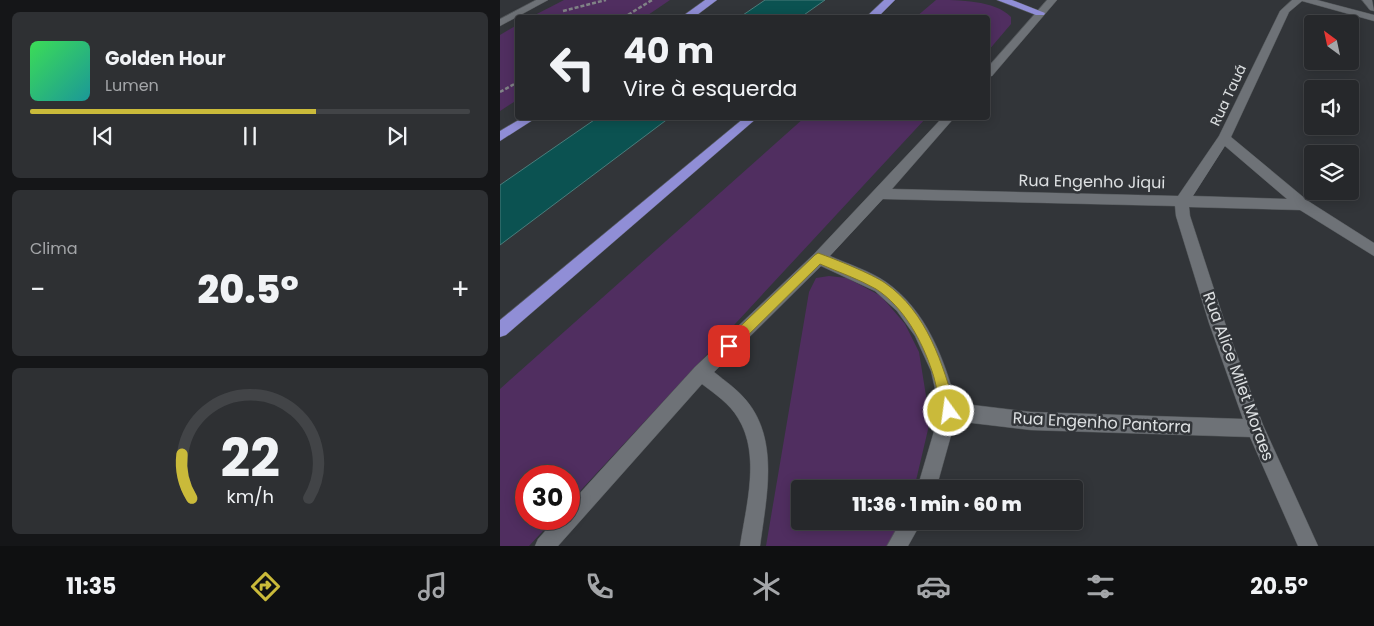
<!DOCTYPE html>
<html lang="pt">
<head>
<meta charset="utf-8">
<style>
	:root { --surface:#26282b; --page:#2e3033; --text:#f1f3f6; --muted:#a4a6a9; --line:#424447; --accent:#caba3a }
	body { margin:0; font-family:Poppins,sans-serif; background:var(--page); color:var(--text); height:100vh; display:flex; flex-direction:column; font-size:19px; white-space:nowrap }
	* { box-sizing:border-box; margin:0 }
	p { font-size:16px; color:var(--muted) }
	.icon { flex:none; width:28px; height:28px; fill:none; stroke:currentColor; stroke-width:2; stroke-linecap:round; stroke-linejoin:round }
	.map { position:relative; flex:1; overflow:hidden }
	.panel { display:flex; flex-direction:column; gap:12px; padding:12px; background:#151618; width:500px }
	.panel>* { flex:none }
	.guide { position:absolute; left:15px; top:15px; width:475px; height:105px; border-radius:5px; box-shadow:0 2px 12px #0003,0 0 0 1px var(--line); background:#26282b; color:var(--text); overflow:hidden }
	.needle { width:32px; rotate:327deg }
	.controls { position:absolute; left:804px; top:15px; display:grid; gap:10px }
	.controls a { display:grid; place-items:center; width:55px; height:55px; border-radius:5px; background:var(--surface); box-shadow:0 2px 12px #0003,0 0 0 1px var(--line); font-size:25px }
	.speed { position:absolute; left:15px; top:465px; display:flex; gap:10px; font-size:25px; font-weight:700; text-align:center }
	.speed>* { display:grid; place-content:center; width:65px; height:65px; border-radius:50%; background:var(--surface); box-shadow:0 2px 12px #0003,0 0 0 1px var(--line); line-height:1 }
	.speed .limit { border:8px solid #d22; background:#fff; color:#111 }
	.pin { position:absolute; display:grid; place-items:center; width:42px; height:42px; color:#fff; margin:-21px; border-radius:10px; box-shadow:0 2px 8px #0006 }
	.me { position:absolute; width:55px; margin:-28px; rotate:346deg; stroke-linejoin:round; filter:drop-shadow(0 0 4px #0008) }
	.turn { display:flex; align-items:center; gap:18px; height:105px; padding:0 25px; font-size:22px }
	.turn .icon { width:65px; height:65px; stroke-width:2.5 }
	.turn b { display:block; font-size:35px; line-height:42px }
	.big { font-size:38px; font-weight:800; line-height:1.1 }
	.panel .card { flex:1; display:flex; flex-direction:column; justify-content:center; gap:8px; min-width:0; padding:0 18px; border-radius:8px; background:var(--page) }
	.panel .dial { align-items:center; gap:0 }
	.dial svg { height:130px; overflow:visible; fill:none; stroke:var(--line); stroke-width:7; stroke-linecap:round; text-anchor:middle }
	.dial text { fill:var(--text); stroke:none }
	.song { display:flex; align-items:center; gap:15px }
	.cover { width:60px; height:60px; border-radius:8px; background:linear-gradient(135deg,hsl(130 70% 55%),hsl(180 70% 35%)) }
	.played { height:5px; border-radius:2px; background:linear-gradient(90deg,var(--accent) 65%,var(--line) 65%) }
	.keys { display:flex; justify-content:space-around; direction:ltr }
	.heat { display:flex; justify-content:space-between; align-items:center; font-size:28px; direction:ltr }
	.trip { position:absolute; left:291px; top:480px; width:292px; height:50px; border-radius:5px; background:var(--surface); box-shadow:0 2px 12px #0003,0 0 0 1px var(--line); font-weight:800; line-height:50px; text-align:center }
	.dock { display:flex; height:80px; justify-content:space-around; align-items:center; background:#0f1011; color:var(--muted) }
	.dock .icon { width:35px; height:35px }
	.dock .active { color:var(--accent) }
	.dock b { font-size:22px; color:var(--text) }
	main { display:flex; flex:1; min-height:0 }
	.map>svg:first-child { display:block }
	.green { fill:#502e60 }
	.water { fill:#0b5251; stroke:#4a7d7c }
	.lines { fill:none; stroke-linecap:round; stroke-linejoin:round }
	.street-casing { stroke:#505457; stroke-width:1 }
	.highway-casing { stroke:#505457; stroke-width:1 }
	.path { stroke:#808386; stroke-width:2.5; stroke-dasharray:4 2; stroke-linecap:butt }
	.street { fill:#6e7277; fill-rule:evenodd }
	.highway { fill:#908ed6; fill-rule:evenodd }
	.route { fill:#caba3a; stroke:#837926 }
	.labels { text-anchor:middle; stroke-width:5; stroke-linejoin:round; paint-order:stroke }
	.far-street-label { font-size:14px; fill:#dde0e2; stroke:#323539 }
	.street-label { font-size:16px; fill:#dde0e2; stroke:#323539 }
</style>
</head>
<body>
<main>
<section class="panel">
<div class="card">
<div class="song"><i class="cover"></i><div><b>Golden Hour</b><p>Lumen</p></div></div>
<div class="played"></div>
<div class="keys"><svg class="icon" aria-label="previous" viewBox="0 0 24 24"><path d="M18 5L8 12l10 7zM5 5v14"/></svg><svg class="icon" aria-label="pause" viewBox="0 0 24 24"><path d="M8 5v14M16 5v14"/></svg><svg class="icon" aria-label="next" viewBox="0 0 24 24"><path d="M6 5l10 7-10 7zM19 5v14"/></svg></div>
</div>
<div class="card"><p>Clima</p>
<div class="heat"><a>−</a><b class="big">20.5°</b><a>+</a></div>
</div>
<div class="card dial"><svg viewBox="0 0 100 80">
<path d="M14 69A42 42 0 1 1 86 69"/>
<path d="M14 69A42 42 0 0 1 8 42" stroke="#caba3a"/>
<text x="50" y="56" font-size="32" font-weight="700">22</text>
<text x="50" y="72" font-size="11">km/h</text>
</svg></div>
</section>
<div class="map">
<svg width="874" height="546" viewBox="0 0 874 546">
	<rect width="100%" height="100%" fill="#323539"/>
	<g class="green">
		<path d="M64 0H170L145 17H31Z"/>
		<path d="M436 0C458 0 495 0 511 17V24L488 51V18L416 17Z"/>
		<path d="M17 25V100L0 111V35Z"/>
		<path d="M304 118H426L69 503V476H26V519H54L29 546H0V389Z"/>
		<path d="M329 276 347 278 381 296 405 324 419 352 430 421 414 489H300V521H406L392 546H266L309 292 316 278Z"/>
	</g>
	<g class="water">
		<path d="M265 0H325L301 17H240Z"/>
		<path d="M97 118H169L0 245V185Z"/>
	</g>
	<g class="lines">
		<defs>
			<g id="street">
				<path d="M36 0H48L0 26V19Z"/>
				<path d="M547 0H557L492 76H488V67Z"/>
				<path d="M792 0H817L874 15V21L802 1 789 12 731 137 808 201 874 243V256L800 210 689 207 690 216 725 323 763 425 818 546H798L750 437 531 430 455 421 436 489H417L440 411 431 371 415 336 397 311 375 291 321 266 214 372C225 381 237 389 246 400 280 440 266 499 260 546H240C246 506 261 455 238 418 230 404 215 394 202 384L58 546H35L38 539 56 519H69V505L195 367 314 254 442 118H454L392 189 678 196 719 136 780 11ZM725 146 787 199 693 196ZM383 199 675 206 676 216 709 323 743 419 531 412 456 403C444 358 426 310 386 282 370 271 348 264 330 256Z"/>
				<path d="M862 0H872L874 11 870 10Z"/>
				<path d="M401 521H422L408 546H387Z"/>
			</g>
			<g id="highway">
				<path d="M205 0H217L193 18H180Z"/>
				<path d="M384 0H395L377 18H365Z"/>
				<path d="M497 0H512L545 13 544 15H536Z"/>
				<path d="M22 118H36L0 141V131Z"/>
				<path d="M244 118H257L6 335 0 337V320Z"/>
			</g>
		</defs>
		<use href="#street" class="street-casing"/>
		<use href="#highway" class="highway-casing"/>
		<g class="path">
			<path d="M63 11 106 0"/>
			<path d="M123 18 152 0"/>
			<path d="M0 92 18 82"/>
		</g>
		<use href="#street" class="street"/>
		<use href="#highway" class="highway"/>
	</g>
	<path class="route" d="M318 253C335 259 372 274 385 283 427 312 443 364 456 411L454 415 449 417 444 415C438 401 437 385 432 371 422 341 404 307 376 289 359 279 338 272 320 264L233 350 229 352 224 350 223 346 224 342 315 255Z"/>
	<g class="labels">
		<g class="far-street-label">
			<text transform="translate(728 95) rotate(-65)" y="5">Rua Tauá</text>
		</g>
		<g class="street-label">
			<text transform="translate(592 181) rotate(1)" y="6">Rua Engenho Jiqui</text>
			<text transform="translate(739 376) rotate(70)" y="6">Rua Alice Milet Moraes</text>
			<text transform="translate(602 422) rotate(3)" y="6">Rua Engenho Pantorra</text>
		</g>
	</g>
</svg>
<div class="controls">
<a><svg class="needle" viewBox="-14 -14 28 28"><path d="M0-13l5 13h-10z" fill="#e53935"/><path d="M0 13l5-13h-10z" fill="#a4a6a9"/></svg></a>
<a><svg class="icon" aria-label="sound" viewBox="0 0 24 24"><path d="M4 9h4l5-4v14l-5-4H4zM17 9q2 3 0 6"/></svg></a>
<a><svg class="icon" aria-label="layers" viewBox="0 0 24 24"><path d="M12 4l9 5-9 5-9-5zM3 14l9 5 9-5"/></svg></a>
</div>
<div class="speed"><div class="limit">30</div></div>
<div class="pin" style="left:229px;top:346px;background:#d93025"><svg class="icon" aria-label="arrive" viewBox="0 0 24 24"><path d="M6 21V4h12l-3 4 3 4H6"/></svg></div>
<svg class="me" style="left:449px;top:411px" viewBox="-20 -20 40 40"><circle r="17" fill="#caba3a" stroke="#fff" stroke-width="3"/><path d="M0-11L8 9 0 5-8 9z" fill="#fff"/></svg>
<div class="trip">11:36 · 1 min · 60 m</div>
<div class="guide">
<div class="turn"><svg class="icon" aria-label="left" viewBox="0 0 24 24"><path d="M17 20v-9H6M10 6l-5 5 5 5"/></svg><div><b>40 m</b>Vire à esquerda</div></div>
</div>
</div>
</main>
<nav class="dock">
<b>11:35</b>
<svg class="icon active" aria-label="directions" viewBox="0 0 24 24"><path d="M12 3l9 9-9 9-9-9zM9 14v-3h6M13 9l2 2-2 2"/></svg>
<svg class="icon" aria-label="music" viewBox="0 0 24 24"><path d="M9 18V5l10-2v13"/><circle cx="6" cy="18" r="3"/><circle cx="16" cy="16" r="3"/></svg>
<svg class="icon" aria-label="phone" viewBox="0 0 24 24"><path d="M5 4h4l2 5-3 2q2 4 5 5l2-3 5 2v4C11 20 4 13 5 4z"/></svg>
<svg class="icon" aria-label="climate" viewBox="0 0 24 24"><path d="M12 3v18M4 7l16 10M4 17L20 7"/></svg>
<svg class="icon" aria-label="car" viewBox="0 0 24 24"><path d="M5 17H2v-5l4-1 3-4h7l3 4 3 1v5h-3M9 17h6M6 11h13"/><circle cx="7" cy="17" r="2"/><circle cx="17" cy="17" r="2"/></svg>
<svg class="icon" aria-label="filters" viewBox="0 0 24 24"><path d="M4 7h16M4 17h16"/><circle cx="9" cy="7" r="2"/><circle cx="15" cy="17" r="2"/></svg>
<b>20.5°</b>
</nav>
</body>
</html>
